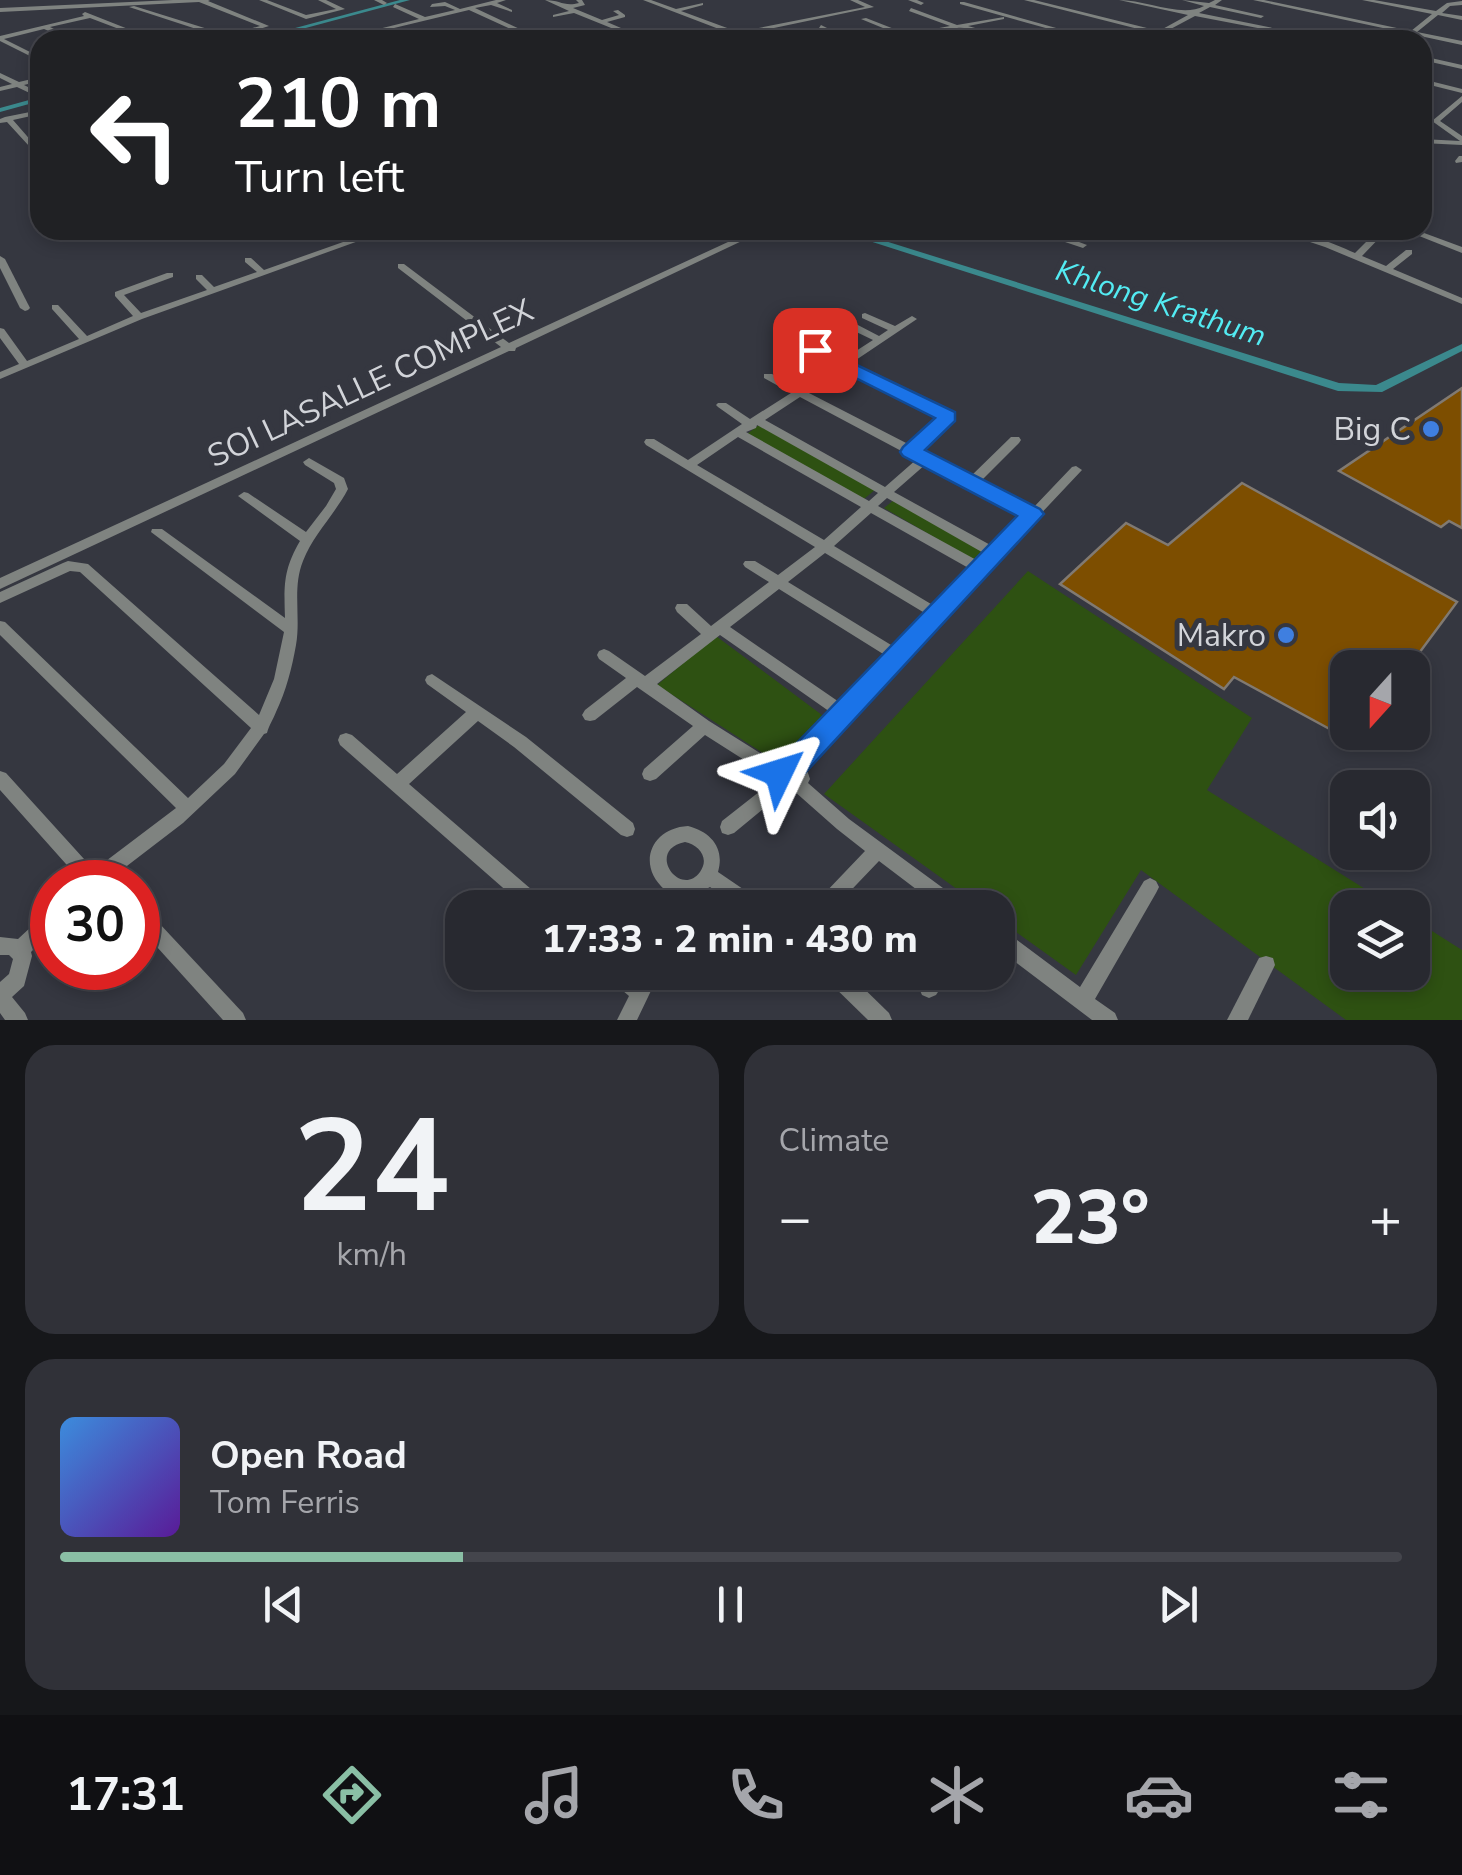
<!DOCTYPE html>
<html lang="en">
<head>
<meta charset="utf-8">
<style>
	:root { --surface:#282930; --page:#303138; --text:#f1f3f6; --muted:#a5a6ab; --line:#44454c; --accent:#8abfa5 }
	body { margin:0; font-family:"Nunito Sans",sans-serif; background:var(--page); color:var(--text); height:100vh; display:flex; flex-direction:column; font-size:38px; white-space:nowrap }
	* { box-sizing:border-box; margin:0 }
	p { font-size:32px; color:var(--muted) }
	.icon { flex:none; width:55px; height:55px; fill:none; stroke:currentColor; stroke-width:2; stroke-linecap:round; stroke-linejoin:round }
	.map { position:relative; height:1020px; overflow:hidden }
	.panel { display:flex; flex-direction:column; gap:25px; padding:25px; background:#16171a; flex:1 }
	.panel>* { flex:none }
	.hud { position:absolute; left:30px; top:30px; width:1402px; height:210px; border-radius:30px; box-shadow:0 5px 15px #0003,0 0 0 2px var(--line); background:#202124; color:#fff; overflow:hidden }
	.needle { width:65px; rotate:201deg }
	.tools { position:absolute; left:1330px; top:650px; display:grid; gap:20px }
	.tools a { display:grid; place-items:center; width:100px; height:100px; border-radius:20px; background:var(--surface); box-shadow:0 5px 15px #0003,0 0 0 2px var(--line); font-size:50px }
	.speed { position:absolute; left:30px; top:860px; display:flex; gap:20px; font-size:50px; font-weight:700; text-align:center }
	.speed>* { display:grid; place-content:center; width:130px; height:130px; border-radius:50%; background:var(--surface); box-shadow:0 5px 15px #0003,0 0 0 2px var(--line); line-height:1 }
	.speed .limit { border:15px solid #d22; background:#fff; color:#111 }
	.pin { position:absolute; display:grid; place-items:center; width:85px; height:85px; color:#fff; margin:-42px; border-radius:20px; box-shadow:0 5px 15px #0006 }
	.me { position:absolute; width:110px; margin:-55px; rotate:49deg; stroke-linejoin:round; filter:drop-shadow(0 0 8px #0008) }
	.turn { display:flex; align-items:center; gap:35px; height:210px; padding:0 40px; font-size:45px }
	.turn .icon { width:130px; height:130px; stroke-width:2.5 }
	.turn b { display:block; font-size:70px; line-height:85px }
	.big { font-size:75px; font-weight:800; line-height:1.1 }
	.panel .card { flex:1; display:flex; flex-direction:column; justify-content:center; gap:15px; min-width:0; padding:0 35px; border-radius:30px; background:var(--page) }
	.panel .dial { align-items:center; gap:0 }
	.dial b { font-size:130px; line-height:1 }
	.song { display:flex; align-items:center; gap:30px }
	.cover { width:120px; height:120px; border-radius:15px; background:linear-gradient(135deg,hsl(210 70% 55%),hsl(270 70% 35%)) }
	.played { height:10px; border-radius:5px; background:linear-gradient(90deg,var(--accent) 30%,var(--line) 30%) }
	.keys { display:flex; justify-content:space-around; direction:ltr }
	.heat { display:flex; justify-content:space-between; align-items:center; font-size:55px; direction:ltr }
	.panel .tiles { flex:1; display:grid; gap:25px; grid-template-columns:1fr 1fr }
	.card:last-child { grid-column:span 2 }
	.trip { position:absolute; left:445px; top:890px; width:570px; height:100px; border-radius:30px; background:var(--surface); box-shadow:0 5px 15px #0003,0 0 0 2px var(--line); font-weight:800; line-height:100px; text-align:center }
	.tab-bar { display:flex; height:160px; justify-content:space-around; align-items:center; background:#101013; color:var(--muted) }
	.tab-bar .icon { width:70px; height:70px }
	.tab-bar .on { color:var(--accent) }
	.tab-bar b { font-size:45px; color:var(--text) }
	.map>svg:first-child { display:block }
	.green { fill:#2e5112 }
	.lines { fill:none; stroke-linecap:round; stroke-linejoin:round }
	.canal { fill:#3b898d; fill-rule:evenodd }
	.building { fill:#7d4e00; stroke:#817a72; stroke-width:2.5 }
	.minor { fill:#7f8380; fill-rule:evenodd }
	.route { fill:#1a73e8; stroke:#114b97; stroke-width:2.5 }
	.shop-dot { fill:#3f7fe0; stroke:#353740; stroke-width:4 }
	.labels { text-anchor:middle; stroke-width:10; stroke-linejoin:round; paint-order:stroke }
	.far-water-label { font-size:30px; font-style:italic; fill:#53ebf2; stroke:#353740 }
	.street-label { font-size:32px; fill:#d2d4d9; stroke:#353740 }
	.poi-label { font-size:32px; fill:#d2d4d9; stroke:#353740; text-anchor:end }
</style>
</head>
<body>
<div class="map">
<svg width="1462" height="1020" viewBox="0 0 1462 1020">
	<rect width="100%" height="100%" fill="#353740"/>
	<g class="green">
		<path d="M759 425 876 489 864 499 747 434Z"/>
		<path d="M894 500 987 553 977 562 884 508Z"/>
		<path d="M1028 571 1252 718 1207 790 1394 907 1348 908V972H1412L1413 919 1462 950V1020H1346L1141 870 1076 975 998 919V908L982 907 824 794Z"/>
		<path d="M716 636 822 715 820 723 780 764 657 685Z"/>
	</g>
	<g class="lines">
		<g class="canal">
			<path d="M400 0H410L261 40H250Z"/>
			<path d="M40 97V101L0 112V108Z"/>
			<path d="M835 230H850L1339 383 1376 385 1462 344V351L1382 392 1338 391Z"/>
		</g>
	</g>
	<g class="building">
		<path d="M1462 388V528L1449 521 1441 527 1339 471Z"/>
		<path d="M1242 483 1457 602 1408 668H1348V739L1234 677 1224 689 1060 584 1126 523 1168 545Z"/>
	</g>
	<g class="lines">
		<g class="minor">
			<path d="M173 0H210L208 1 269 26 227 39 129 7 134 6 227 35 260 26 199 2 0 12V8Z"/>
			<path d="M259 0H267L306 15 336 9 318 0H326L345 9 306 19Z"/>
			<path d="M374 0H382L387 3 384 5Z"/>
			<path d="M496 0H506L497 3 512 10V12L491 5 475 8 543 40H535L469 10 344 40H334L419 19 393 7 395 4 425 17 455 10 445 6 430 7 432 4 445 2 460 9Z"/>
			<path d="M545 0C560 0 564 7 579 3L576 0H582L585 5 573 8 602 20 619 15 613 11 618 10 625 15V17L607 22 649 40H641L574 13 553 17V15L569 11Z"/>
			<path d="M643 0H651L676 9 703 3V5L681 11 738 32 865 7 850 0H858L874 7 745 34 758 40C751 40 747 38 740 37 733 36 724 40 716 40L732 34Z"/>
			<path d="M908 0H917L924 3 921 5Z"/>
			<path d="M1024 0H1034L1159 31 1188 15 1119 0C1146 0 1182 18 1204 6L1182 0 1209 3 1215 0H1222L1215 5 1264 16 1261 18 1210 7 1199 13 1332 40H1320L1195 16 1165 32 1192 40H1182L1160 35 1150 40H1143L1154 33Z"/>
			<path d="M1253 0H1264L1411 31 1432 14 1362 0H1374L1436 11 1447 3 1462 1V5L1450 6 1442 13 1462 16V20L1438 15 1417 32 1462 41V45Z"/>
			<path d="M960 2H964L1099 40H1089L960 4Z"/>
			<path d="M911 8 957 25 1004 17V19L968 26 1018 40C998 40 975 26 957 28 930 31 905 40 878 40L900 35 861 19 866 18 907 34 950 26 909 11Z"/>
			<path d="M85 12 156 40H148L90 18 50 27 78 40H70L44 29 4 39 40 57V61L0 41V36L84 16 82 14Z"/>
			<path d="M821 25 849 39 850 40H842L819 28Z"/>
			<path d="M1422 56 1462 65V69L1422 60Z"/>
			<path d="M0 73 19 82 40 77V81L24 85 40 93V97L36 96 17 87 0 91V87L12 84 0 78Z"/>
			<path d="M1422 79 1462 89V93L1422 83Z"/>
			<path d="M1462 96V102L1440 121 1462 136V145L1422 143V139L1460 141 1432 121Z"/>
			<path d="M40 110V114L13 120 40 151V158L7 122 0 123V119L5 117Z"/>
			<path d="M1459 156H1462V162L1456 163 1455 161Z"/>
			<path d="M377 230H389L142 319 0 379V372L19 364 0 338V328L4 329 27 361 79 339 52 309V305H58L87 336 133 316 115 296V292L167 273H173V277L124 295 141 313 207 290 196 279V275H202L214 287 257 272 245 262V258H251L264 270Z"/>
			<path d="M754 230H765L516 348 515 351H509L0 589V578L501 347 398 268V264H404L509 343Z"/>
			<path d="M1037 230H1047L1087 245 1083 248 1038 233Z"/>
			<path d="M1274 230C1301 230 1330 242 1355 253L1378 230H1387L1362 256 1386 266 1406 250H1412V254L1393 269 1462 298V304L1325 247Z"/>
			<path d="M1404 230H1416L1462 247V253Z"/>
			<path d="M0 256 5 259 30 308 28 310 25 311 20 308 0 268Z"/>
			<path d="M865 313 895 326 912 316 917 319 850 364 952 414 954 416 952 418 919 450 970 477 1011 437H1019L1021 440 1019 443 980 482 1032 509 1072 467 1076 466 1082 470 805 764 810 779 808 783 849 819 962 902 965 908H941L879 861 835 907H823L820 901 823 895 865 851 837 829 794 791 786 790 734 833 728 835 722 833 720 827 722 821 773 781 771 777 705 735 656 779 650 781 644 779 642 774 644 769 693 726 637 687 595 720 590 721 585 720 582 715 585 710 626 678 599 659 597 655 599 651 604 649 609 651 645 676 701 634 677 612 675 608 677 604H687L711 626 769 582 745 567 743 564 745 561H755L778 575 815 547 646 445 644 442 646 439H654L688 460 742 424 718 407 716 405 718 403H726L750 419 791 393 764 378V374H772L799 388 835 365 811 353V349H819L842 360 873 340 846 327V323H854L879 336 888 330 862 318V314ZM843 369 941 417 910 445 807 392ZM800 397 907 454 917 459 885 487 765 420ZM757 425 878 493 869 501 746 432 756 428ZM738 437 861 507 824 540 697 465ZM926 464 1025 516 994 547 894 492ZM887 498 987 555 980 562 878 506ZM871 513 972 570 936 607 834 546ZM825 553 928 615 896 648 788 582ZM779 589 888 657 842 704 730 627ZM720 635 833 714 790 759 776 763 709 721 657 684Z"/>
			<path d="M309 458 344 478 348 489C335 514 313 535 303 561 292 588 301 617 296 645 292 668 286 691 276 712 273 720 269 725 267 733L264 734 235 774 183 823 106 882H82L0 790V771L6 773 94 870 176 808 0 635V621L5 622 188 798 224 764 251 728 80 572 70 571 0 603V592L63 563 68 561 88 564 259 715 274 679 284 632 151 532 152 529H162L285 618C284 586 283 570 300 541L238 496 244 492 248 493 306 532 326 506 336 489 334 483 305 465 303 462Z"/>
			<path d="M432 674 526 737 633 823 635 829 633 835 627 837 621 835 514 747 478 721 409 784 546 902 549 908H526L340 745 338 740 340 735 346 733 352 735 397 774 466 712 427 684 425 680 427 676Z"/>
			<path d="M688 826C711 832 725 848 718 872L762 902 765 908H740L710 887 693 896H680L676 908H658L665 890C636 865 651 828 688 826ZM685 842C699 845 710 858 700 872 680 899 645 850 685 842Z"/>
			<path d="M1150 878 1156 881 1159 887 1156 893 1095 999 1115 1013 1118 1020H1092L998 949V929L1005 931 1080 987 1144 881Z"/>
			<path d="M138 904 144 907 243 1013 246 1020H223L138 926Z"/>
			<path d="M52 910V931L31 952 32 956 24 986 12 997 25 1013 28 1020H5L0 1013V982L9 974 13 959 9 955H0V937L18 939 46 913Z"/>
			<path d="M1266 956 1273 958 1275 965 1248 1020H1227L1259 958Z"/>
			<path d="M607 972H631L637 979 641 972H660L637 1020H617L629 996 609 979Z"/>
			<path d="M824 972H847L889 1013 892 1020H868L826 979Z"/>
			<path d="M929 972H951L936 995 929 998 922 995 919 988Z"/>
		</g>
	</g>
	<path class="route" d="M815 345 955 412V421L925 450 1040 509 1044 514 804 774 779 786 768 782 764 773 775 756 787 753 1017 516 903 456 900 452 903 447 935 418 808 354 805 350Z"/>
	<g class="shop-dot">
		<circle cx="1431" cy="429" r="10"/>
		<circle cx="1286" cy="635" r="10"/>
	</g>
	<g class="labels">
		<g class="far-water-label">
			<text transform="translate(1161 303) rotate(18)" y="10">Khlong Krathum</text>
		</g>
		<g class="street-label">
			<text transform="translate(370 383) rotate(-25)" y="11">SOI LASALLE COMPLEX</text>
		</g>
		<g class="poi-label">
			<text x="1411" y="440">Big C</text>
			<text x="1266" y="646">Makro</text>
		</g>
	</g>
</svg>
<div class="tools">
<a><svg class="needle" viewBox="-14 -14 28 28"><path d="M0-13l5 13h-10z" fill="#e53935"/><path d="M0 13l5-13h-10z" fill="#a5a6ab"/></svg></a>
<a><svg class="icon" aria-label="sound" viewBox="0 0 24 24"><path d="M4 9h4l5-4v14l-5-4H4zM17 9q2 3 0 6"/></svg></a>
<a><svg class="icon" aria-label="layers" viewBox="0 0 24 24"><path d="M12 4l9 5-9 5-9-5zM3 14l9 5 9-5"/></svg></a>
</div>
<div class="speed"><div class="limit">30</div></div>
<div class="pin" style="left:815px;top:350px;background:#d93025"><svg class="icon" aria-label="arrive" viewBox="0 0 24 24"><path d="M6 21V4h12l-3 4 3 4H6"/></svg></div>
<svg class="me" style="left:779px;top:773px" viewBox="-20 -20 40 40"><path d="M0-17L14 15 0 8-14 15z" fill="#1a73e8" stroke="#fff" stroke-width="4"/></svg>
<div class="trip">17:33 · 2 min · 430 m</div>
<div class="hud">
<div class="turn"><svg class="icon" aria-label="left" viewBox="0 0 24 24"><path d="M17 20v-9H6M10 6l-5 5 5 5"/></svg><div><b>210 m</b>Turn left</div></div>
</div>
</div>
<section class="panel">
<div class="tiles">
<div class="card dial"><b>24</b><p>km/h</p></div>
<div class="card"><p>Climate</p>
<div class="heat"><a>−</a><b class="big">23°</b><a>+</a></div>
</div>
<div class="card">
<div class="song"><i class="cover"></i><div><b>Open Road</b><p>Tom Ferris</p></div></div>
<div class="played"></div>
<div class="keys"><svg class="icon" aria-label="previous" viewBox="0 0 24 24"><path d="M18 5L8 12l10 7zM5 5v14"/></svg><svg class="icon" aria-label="pause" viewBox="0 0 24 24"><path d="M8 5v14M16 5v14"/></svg><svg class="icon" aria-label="next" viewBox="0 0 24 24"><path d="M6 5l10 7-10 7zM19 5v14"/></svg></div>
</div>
</div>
</section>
<nav class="tab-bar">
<b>17:31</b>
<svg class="icon on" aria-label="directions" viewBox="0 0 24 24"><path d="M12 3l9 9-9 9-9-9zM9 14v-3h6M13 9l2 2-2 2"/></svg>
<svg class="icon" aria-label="music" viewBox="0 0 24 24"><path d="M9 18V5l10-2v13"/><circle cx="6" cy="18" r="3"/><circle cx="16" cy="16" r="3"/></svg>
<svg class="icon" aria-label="phone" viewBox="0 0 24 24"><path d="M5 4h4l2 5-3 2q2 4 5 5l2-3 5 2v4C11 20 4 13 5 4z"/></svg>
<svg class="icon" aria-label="climate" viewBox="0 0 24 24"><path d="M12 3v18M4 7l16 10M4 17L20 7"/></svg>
<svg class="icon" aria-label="car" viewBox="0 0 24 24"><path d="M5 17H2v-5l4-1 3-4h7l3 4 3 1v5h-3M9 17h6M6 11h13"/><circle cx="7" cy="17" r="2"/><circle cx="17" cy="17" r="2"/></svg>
<svg class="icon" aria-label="filters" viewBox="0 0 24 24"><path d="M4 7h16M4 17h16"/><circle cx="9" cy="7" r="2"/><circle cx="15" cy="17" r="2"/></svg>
</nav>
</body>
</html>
